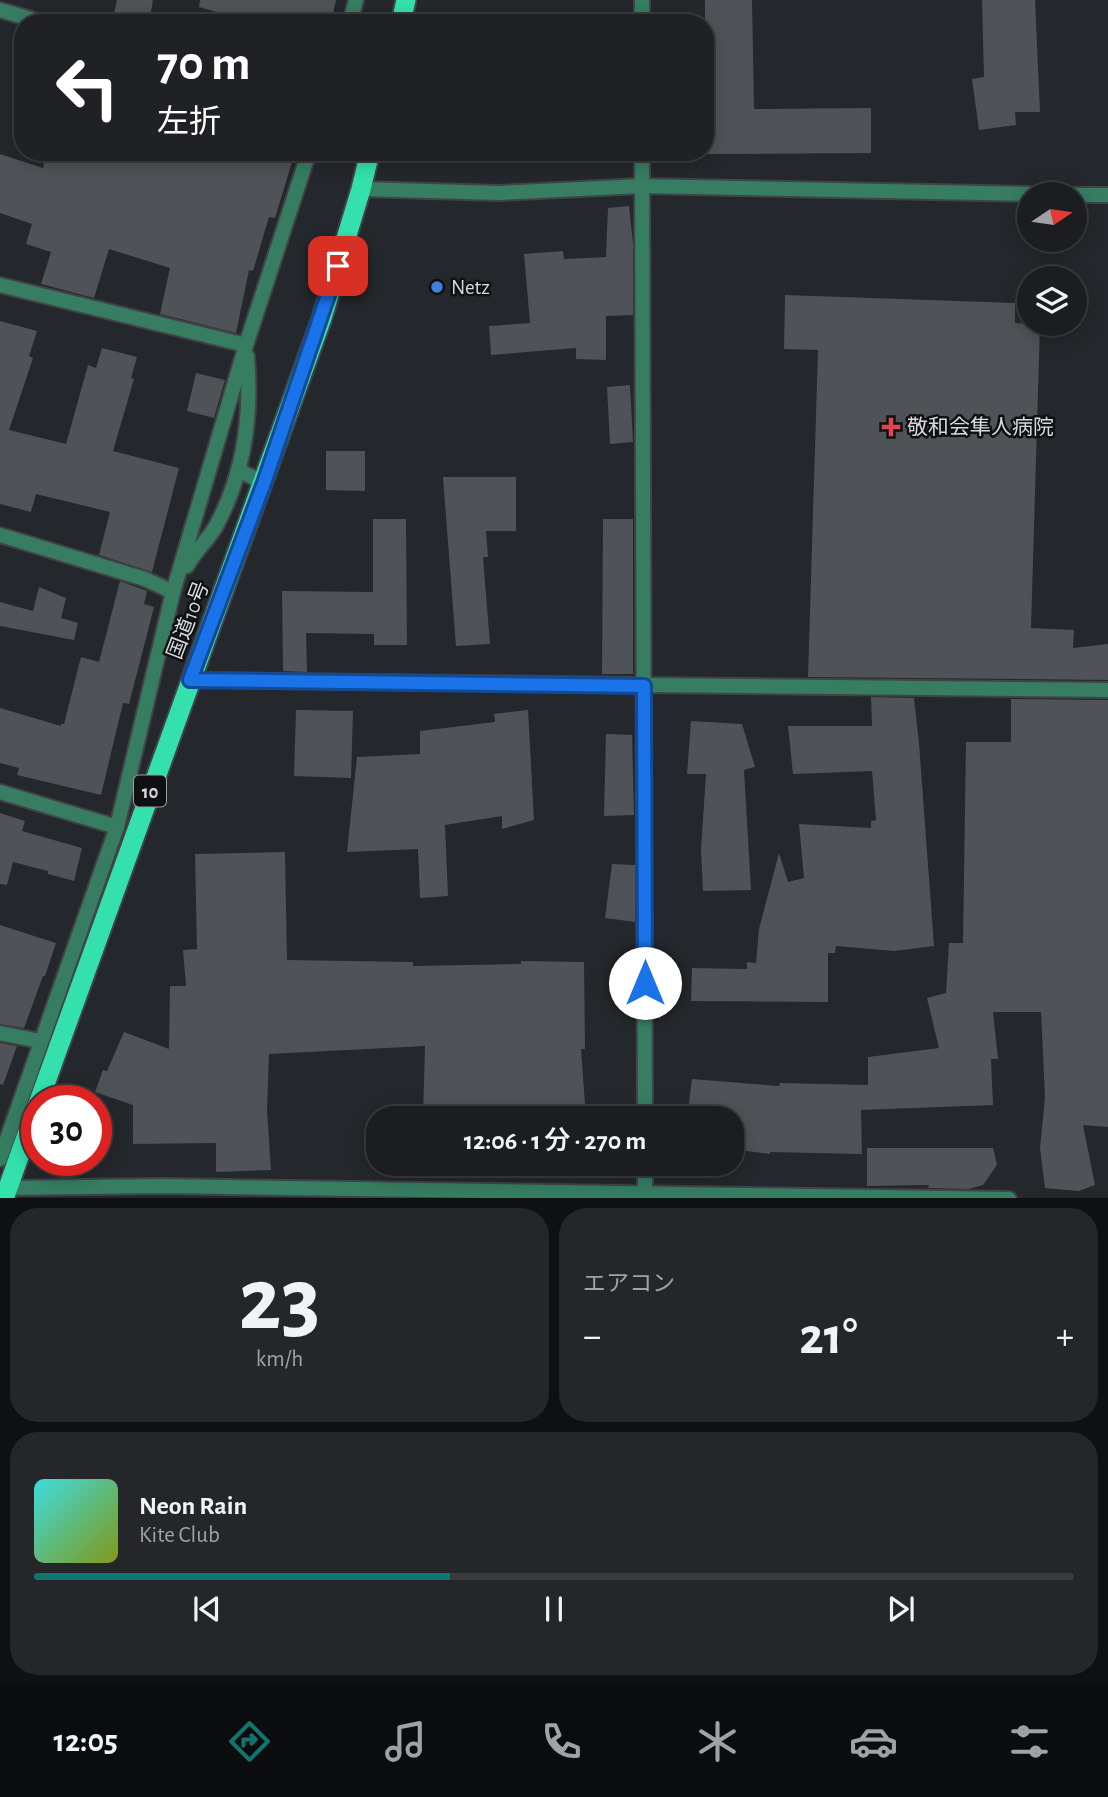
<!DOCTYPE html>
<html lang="ja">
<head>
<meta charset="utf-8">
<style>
	:root { --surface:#1b1d20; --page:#242629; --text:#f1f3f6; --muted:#a0a2a5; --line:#393b3e; --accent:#0f766e }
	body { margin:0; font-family:"Alegreya Sans","Noto Sans JP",sans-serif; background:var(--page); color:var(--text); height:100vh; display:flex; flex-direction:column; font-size:26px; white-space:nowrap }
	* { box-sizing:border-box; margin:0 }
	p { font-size:23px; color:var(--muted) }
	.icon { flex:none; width:38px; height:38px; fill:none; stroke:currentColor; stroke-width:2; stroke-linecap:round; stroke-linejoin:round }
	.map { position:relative; height:1198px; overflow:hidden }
	.details { display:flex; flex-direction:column; gap:10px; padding:10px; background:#0f1012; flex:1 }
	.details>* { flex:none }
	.top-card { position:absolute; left:14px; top:14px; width:700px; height:147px; border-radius:28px; box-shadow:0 4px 18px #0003,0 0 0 2px var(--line); background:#202124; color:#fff; overflow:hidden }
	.needle { width:46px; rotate:77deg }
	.tools { position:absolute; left:1017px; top:182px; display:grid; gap:14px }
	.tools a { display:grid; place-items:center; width:70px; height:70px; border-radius:50%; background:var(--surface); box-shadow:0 4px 18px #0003,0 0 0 2px var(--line); font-size:35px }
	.speed { position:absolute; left:21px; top:1085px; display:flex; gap:14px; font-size:35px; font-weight:700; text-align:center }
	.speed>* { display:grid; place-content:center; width:91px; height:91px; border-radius:50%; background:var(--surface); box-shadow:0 4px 18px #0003,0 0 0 2px var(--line); line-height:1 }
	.speed .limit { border:10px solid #d22; background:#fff; color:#111 }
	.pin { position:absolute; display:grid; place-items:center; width:60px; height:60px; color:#fff; margin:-30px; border-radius:14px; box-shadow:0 4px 10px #0006 }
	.me { position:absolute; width:77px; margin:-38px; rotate:0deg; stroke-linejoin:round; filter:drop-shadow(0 0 5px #0008) }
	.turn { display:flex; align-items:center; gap:24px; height:147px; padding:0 28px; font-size:32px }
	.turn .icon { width:91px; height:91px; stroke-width:2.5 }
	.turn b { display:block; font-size:49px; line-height:60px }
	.big { font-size:52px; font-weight:600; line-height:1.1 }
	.details .widget { flex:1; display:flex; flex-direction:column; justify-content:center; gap:10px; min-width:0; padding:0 24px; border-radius:28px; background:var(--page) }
	.details .dial { align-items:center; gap:0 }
	.dial b { font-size:91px; line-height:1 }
	.song { display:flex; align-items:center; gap:21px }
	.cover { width:84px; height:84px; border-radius:10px; background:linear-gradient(135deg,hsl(180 70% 55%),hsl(70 70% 35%)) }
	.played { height:7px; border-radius:4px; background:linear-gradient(90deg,var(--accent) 40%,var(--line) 40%) }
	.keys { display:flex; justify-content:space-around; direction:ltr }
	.heat { display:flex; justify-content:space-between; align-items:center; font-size:38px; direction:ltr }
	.details .tiles { flex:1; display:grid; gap:10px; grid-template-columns:1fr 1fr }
	.widget:last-child { grid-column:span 2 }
	.trip { position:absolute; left:366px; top:1106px; width:378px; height:70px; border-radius:28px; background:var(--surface); box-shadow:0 4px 18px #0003,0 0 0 2px var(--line); font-weight:600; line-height:70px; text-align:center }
	.menu { display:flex; height:112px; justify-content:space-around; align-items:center; background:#0b0c0d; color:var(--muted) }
	.menu .icon { width:49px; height:49px }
	.menu .current { color:var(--accent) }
	.menu b { font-size:32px; color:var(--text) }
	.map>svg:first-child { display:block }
	.building { fill:#4f5257 }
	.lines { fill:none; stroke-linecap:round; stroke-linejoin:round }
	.minor-casing { stroke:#414347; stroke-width:18 }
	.trunk-casing { stroke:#414347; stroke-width:23 }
	.minor { stroke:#367d62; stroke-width:14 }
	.trunk { stroke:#34e1ac; stroke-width:19 }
	.route-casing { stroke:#114b97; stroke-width:18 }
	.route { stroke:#1a73e8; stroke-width:12 }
	.shop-dot { fill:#3f7fe0; stroke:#0f1012; stroke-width:2.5 }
	.health-dot { fill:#e0444e; stroke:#0f1012; stroke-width:2.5 }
	.labels { text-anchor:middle; stroke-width:5; stroke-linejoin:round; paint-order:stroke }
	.shield { fill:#0f1012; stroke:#9b9d9f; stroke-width:2 }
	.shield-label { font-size:19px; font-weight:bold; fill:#d7d9dc }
	.poi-label { font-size:21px; fill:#d7d9dc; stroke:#0f1012; text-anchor:start }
	.street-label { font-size:21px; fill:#d7d9dc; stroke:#0f1012 }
</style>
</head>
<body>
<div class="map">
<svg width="1108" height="1199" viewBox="0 0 1108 1199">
	<rect width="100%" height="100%" fill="#24272b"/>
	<g class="building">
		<path d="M117 0H153L149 23H112Z"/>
		<path d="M200 0H336L331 23H255L199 7Z"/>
		<path d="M705 0H752L754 109 871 108V153L705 154Z"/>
		<path d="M982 0H1035L1040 112H1015L1016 125 979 130 972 79 984 77Z"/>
		<path d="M47 152H242L267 159 269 152H295L275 218 269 217 253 271 249 270 236 333 160 314 170 268 109 249 94 298 41 284 51 252 26 244 32 224 0 213V154L43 168Z"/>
		<path d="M629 206 633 244V315L606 316V360L576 359V348L491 355 489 326 530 323 524 254 563 251 564 259 606 257 608 208Z"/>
		<path d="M785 295 1015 303V323L1040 324 1031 628 1074 630 1073 648 1108 644V680L808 677 818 350 784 349Z"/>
		<path d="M0 321 37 331 29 356 33 358 9 430 66 444 88 365 96 368 102 348 137 357 131 378 134 379 113 451 179 468 152 572 99 555 110 512 36 494 31 512 0 504Z"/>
		<path d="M196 373 225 380 214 418 187 411Z"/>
		<path d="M630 385 633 442 610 444 607 387Z"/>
		<path d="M326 451H365V491L326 490Z"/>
		<path d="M443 477H516V531H486L488 557H483L490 644 456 646Z"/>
		<path d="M373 519H406L407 645H374V634L306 633 307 672 283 671 282 591 373 592Z"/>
		<path d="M603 519H633V674H602Z"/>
		<path d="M120 581 147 591 144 604 154 607 129 704 123 703 101 795 17 775 19 768 0 763V708L61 726V724H64L81 657 99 662Z"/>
		<path d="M39 587 66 598 61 618 78 623 74 640 0 626V602L33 611Z"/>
		<path d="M871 697 914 698 919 743 934 946 894 951 836 946 835 953H828V1002L691 1001 692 968 747 969V962L756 963 759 929 779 853 788 882 804 878 799 824 871 828V821L876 820 872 771 793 774 788 726H872Z"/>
		<path d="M1011 699 1108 700V1127L1083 1125 1095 1185 1079 1191 1045 1188 1040 1148 1045 1097 1041 1012H993L998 1059H991L993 1105 861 1110 862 1154 770 1152V1154L732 1149V1118H687L692 1079 779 1086 780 1083 868 1085V1057L939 1048 927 998 946 993 949 943H963L966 742H1011Z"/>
		<path d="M296 710 353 711 351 778 294 776Z"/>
		<path d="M528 710 534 820 502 829V816L445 825 448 896 420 898 418 849 347 852 357 757 420 754V731L495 722 494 714Z"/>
		<path d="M691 721 742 724 755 767 744 770 751 890 703 891 701 850 706 774H687Z"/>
		<path d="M606 734 632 735 634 815 604 816Z"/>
		<path d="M0 813 25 821 22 831 82 848 74 881 48 874V871L13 862 7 885 0 884Z"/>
		<path d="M285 852 287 960 413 962V966L521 964V961L584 962 585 1049H581L586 1118H423L425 1046 269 1054 267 1110 271 1170 216 1172V1143L133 1144V1105L95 1092 103 1070 107 1071 124 1032 169 1049 170 986H186L183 950 197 949 195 854Z"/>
		<path d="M612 864 635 865V922L605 918Z"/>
		<path d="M0 925 56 943 45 976H43L24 1028 0 1024Z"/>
		<path d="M0 1043 17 1046 3 1085 0 1084Z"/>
		<path d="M867 1148H993L997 1165 983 1185 969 1189 928 1188 929 1185 867 1186Z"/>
	</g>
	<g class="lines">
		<defs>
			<g id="minor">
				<path d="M642 0V23"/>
				<path d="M0 10 44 23"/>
				<path d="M350 23 356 0"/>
				<path d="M642 152 645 1118"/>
				<path d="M361 189 499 193 642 186 1029 194"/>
				<path d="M1074 195H1108"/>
				<path d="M0 285 246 345"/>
				<path d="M238 470 264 483"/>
				<path d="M0 535 145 579 173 592"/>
				<path d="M187 566C195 551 208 540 216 526 244 474 252 414 247 356"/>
				<path d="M190 680 1108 690"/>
				<path d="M0 792 117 827"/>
				<path d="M0 1033 40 1041"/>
				<path d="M0 1159 117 827 173 592 246 345 309 152"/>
				<path d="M645 1164V1199"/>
				<path d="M7 1188 163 1186 1009 1199"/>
			</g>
			<g id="trunk">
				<path d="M401 23 406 0"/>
				<path d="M39 1101 322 318 361 189 370 152"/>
				<path d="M4 1199 37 1106"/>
			</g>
		</defs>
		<use href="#minor" class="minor-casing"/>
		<use href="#trunk" class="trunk-casing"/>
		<use href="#minor" class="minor"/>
		<use href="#trunk" class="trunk"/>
	</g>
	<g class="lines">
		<defs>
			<path id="route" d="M338 266 264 483 190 680 644 686 645 983"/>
		</defs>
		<use href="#route" class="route-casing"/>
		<use href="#route" class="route"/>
	</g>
	<circle class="shop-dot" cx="437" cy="287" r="7"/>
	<path class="health-dot" d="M887.5 416.5h7v7h7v7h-7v7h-7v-7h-7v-7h7z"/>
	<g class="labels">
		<rect class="shield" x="134" y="775.5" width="32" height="31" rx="5"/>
		<g class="shield-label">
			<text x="150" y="798">10</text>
		</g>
		<g class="poi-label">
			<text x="451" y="294">Netz</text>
			<text x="907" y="434">敬和会隼人病院</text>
		</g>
		<g class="street-label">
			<text transform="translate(188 620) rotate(-69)" y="7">国道10号</text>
		</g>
	</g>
</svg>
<div class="tools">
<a><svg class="needle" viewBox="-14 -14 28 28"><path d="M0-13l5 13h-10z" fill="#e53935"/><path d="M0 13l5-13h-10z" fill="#a0a2a5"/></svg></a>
<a><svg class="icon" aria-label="layers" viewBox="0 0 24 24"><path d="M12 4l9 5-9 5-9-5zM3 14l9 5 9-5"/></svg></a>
</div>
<div class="speed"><div class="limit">30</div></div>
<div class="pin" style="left:338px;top:266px;background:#d93025"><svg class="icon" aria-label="arrive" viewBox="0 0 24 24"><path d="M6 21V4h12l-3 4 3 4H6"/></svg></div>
<svg class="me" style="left:645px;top:983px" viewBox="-20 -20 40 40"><circle r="19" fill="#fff"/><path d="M0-13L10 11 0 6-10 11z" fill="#1a73e8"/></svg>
<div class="trip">12:06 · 1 分 · 270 m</div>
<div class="top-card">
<div class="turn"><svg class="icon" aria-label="left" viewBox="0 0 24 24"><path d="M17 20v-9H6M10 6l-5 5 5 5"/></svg><div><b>70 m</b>左折</div></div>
</div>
</div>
<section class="details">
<div class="tiles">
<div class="widget dial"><b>23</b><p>km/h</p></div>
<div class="widget"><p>エアコン</p>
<div class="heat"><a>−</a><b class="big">21°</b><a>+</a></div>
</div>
<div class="widget">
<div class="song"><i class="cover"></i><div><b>Neon Rain</b><p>Kite Club</p></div></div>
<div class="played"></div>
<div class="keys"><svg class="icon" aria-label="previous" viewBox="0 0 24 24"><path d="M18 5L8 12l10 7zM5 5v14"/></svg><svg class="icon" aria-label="pause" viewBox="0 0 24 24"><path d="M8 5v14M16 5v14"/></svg><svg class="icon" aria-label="next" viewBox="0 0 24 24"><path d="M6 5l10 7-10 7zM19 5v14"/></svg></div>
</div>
</div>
</section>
<nav class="menu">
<b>12:05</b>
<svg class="icon current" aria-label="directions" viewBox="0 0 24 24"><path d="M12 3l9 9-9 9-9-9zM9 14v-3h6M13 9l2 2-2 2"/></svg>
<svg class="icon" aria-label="music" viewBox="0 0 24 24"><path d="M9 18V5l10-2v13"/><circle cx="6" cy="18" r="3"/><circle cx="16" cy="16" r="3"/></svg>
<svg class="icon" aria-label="phone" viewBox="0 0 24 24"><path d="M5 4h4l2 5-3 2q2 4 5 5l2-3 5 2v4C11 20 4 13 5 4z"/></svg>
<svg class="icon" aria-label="climate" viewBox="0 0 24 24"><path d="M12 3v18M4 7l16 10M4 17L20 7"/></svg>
<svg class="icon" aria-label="car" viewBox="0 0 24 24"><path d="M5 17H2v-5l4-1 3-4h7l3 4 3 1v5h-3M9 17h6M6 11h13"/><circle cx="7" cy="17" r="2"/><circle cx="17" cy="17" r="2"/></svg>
<svg class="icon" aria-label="filters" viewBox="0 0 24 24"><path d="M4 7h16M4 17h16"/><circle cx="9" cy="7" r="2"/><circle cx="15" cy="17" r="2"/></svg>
</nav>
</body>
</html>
